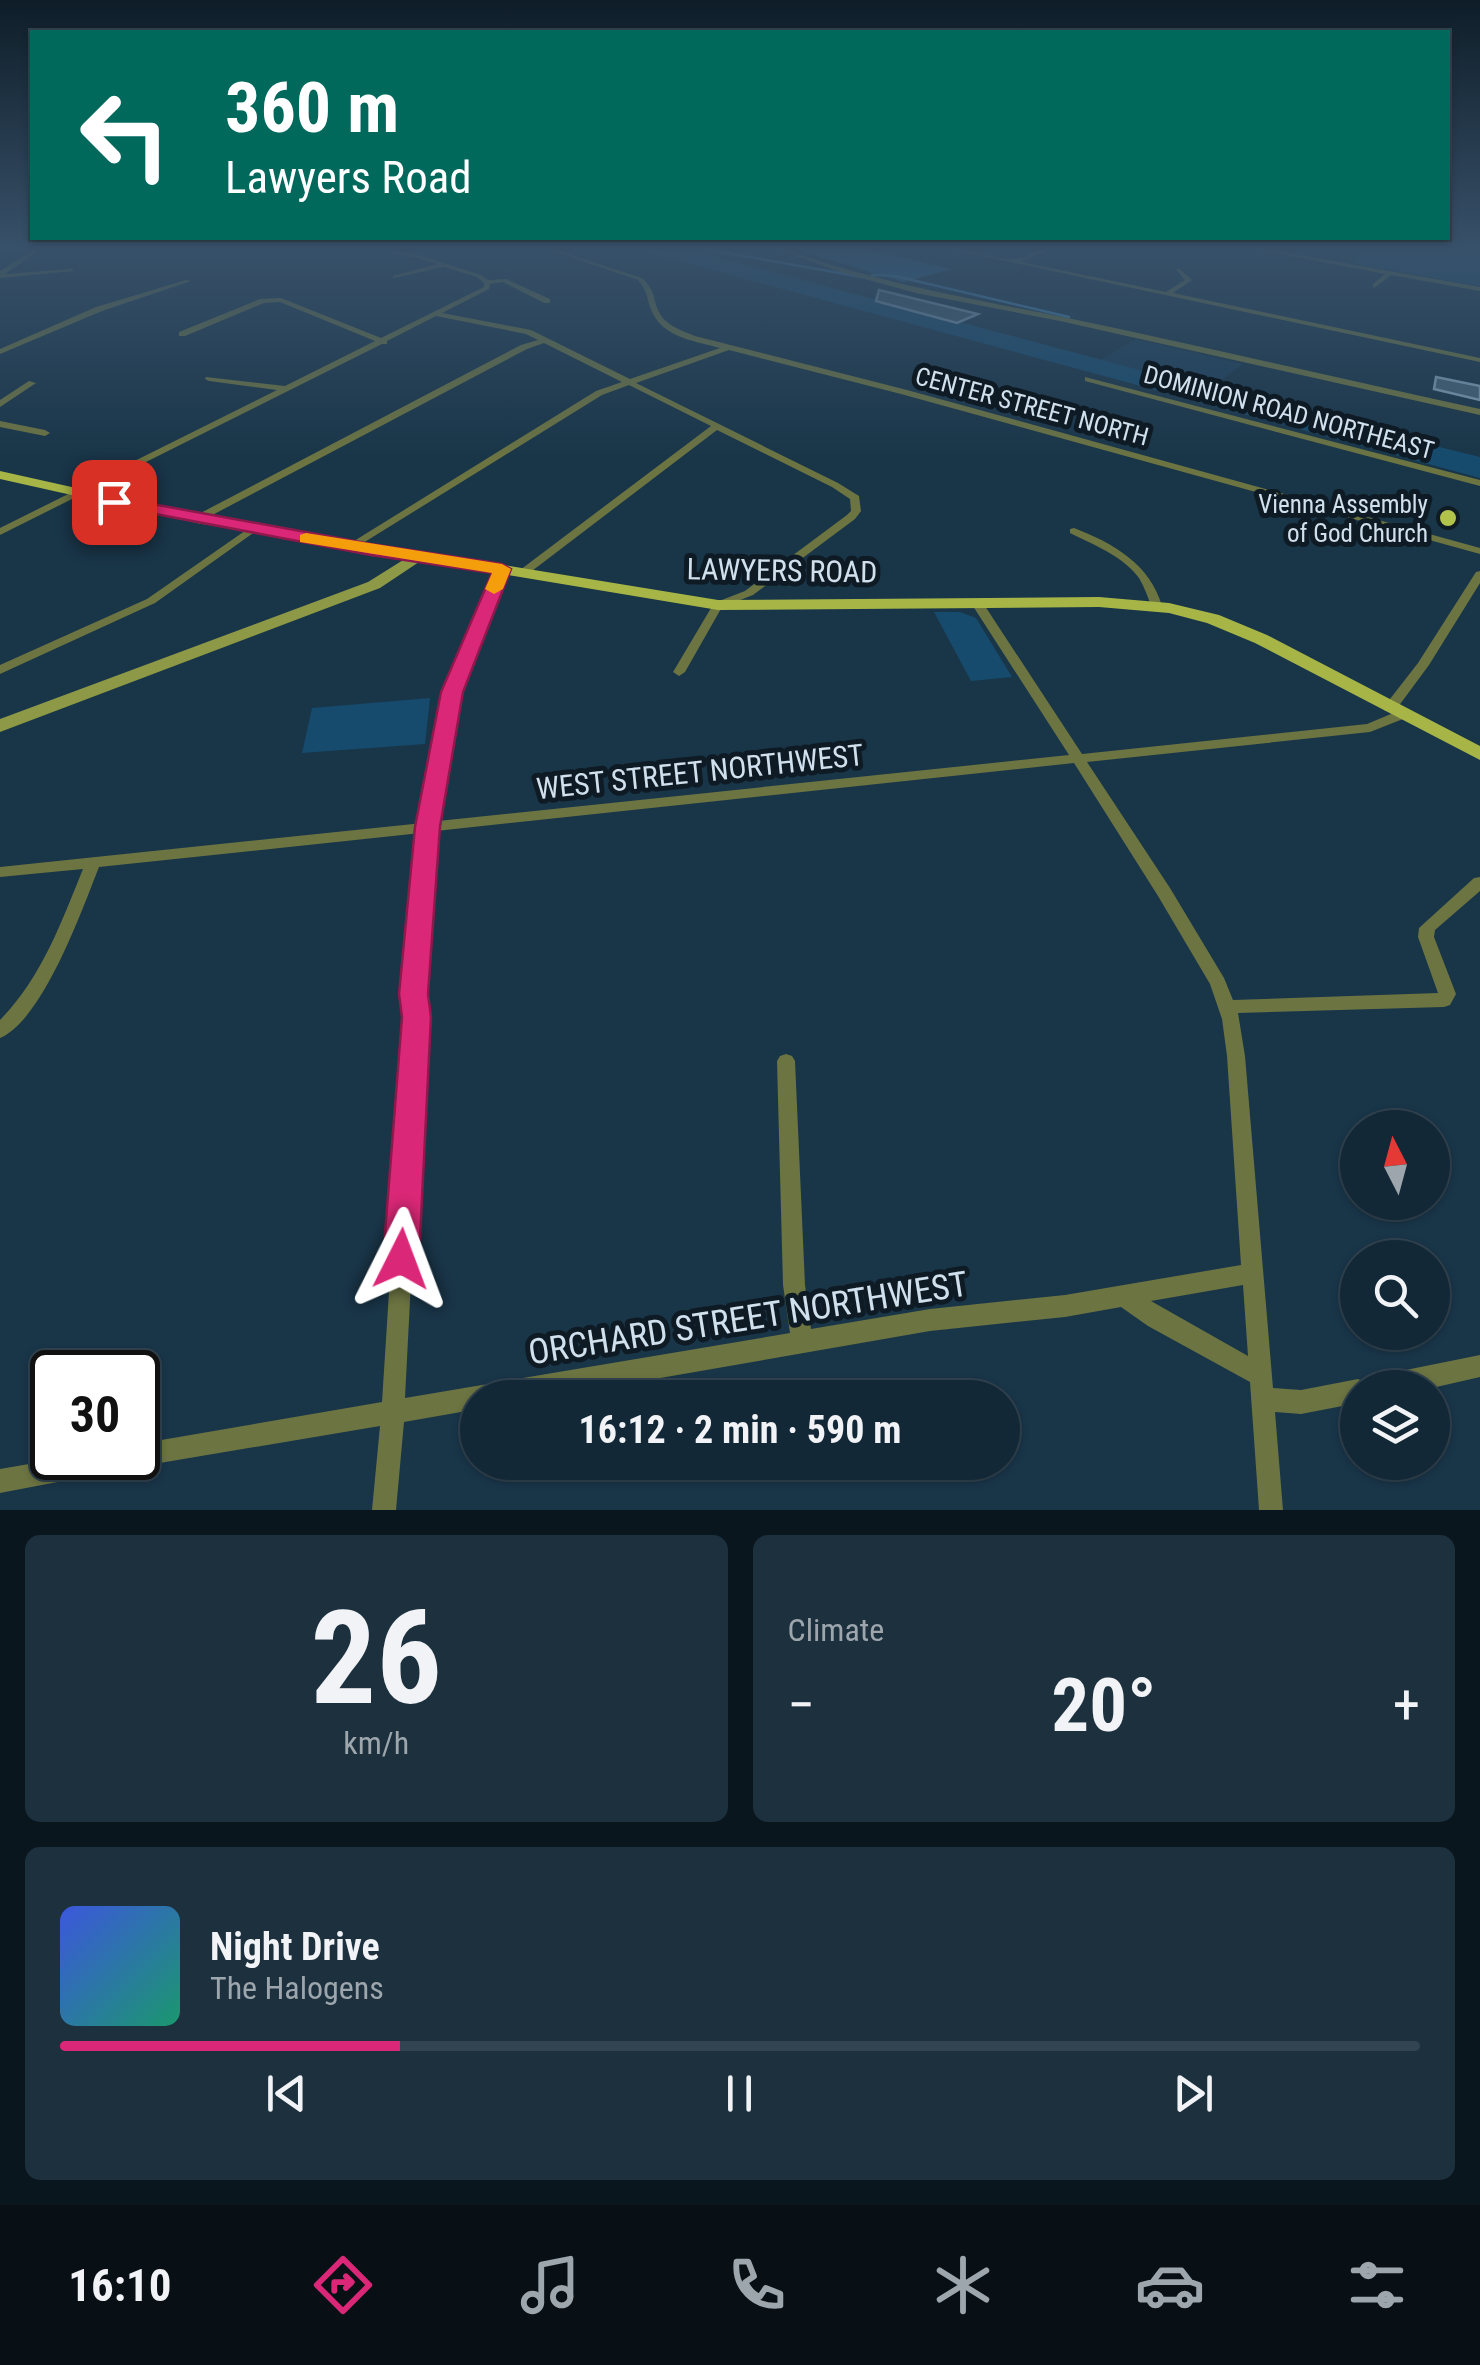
<!DOCTYPE html>
<html lang="en">
<head>
<meta charset="utf-8">
<style>
	:root { --surface:#132836; --page:#1c303e; --text:#f1f3f6; --muted:#9da6ad; --line:#324451; --accent:#db2777 }
	body { margin:0; font-family:"Roboto Condensed",sans-serif; background:var(--page); color:var(--text); height:100vh; display:flex; flex-direction:column; font-size:38px; white-space:nowrap }
	* { box-sizing:border-box; margin:0 }
	p { font-size:32px; color:var(--muted) }
	.icon { flex:none; width:55px; height:55px; fill:none; stroke:currentColor; stroke-width:2; stroke-linecap:round; stroke-linejoin:round }
	.map { position:relative; height:1510px; overflow:hidden }
	.panel { display:flex; flex-direction:column; gap:25px; padding:25px; background:#0a161e; flex:1 }
	.panel>* { flex:none }
	.guide { position:absolute; left:30px; top:30px; width:1420px; height:210px; border-radius:0px; box-shadow:0 2px 8px #0004,0 0 0 2px var(--line); background:#00695c; color:#fff; overflow:hidden }
	.needle { width:65px; rotate:354deg }
	.tools { position:absolute; left:1340px; top:1110px; display:grid; gap:20px }
	.tools a { display:grid; place-items:center; width:110px; height:110px; border-radius:50%; background:var(--surface); box-shadow:0 2px 8px #0004,0 0 0 2px var(--line); font-size:50px }
	.speed { position:absolute; left:30px; top:1350px; display:flex; gap:20px; font-size:50px; font-weight:700; text-align:center }
	.speed>* { display:grid; place-content:center; width:130px; height:130px; border-radius:50%; background:var(--surface); box-shadow:0 2px 8px #0004,0 0 0 2px var(--line); line-height:1 }
	.speed .limit { border:5px solid #111; border-radius:15px; background:#fff; color:#111 }
	.pin { position:absolute; display:grid; place-items:center; width:85px; height:85px; color:#fff; margin:-42px; border-radius:20px; box-shadow:0 5px 15px #0006 }
	.me { position:absolute; width:110px; margin:-55px; rotate:3deg; stroke-linejoin:round; filter:drop-shadow(0 0 8px #0008) }
	.turn { display:flex; align-items:center; gap:35px; height:210px; padding:0 30px; font-size:45px }
	.turn .icon { width:130px; height:130px; stroke-width:2.5 }
	.turn b { display:block; font-size:70px; line-height:85px }
	.big { font-size:75px; font-weight:700; line-height:1.1 }
	.panel .tile { flex:1; display:flex; flex-direction:column; justify-content:center; gap:15px; min-width:0; padding:0 35px; border-radius:15px; background:var(--page) }
	.panel .dial { align-items:center; gap:0 }
	.dial b { font-size:130px; line-height:1 }
	.song { display:flex; align-items:center; gap:30px }
	.cover { width:120px; height:120px; border-radius:15px; background:linear-gradient(135deg,hsl(230 70% 55%),hsl(160 70% 35%)) }
	.played { height:10px; border-radius:5px; background:linear-gradient(90deg,var(--accent) 25%,var(--line) 25%) }
	.keys { display:flex; justify-content:space-around; direction:ltr }
	.heat { display:flex; justify-content:space-between; align-items:center; font-size:55px; direction:ltr }
	.panel .tiles { flex:1; display:grid; gap:25px; grid-template-columns:1fr 1fr }
	.tile:last-child { grid-column:span 2 }
	.trip { position:absolute; left:460px; top:1380px; width:560px; height:100px; border-radius:50px; background:var(--surface); box-shadow:0 2px 8px #0004,0 0 0 2px var(--line); font-weight:700; line-height:100px; text-align:center }
	.tabs { display:flex; height:160px; justify-content:space-around; align-items:center; background:#081016; color:var(--muted) }
	.tabs .icon { width:70px; height:70px }
	.tabs .selected { color:var(--accent) }
	.tabs b { font-size:45px; color:var(--text) }
	.map>svg:first-child { display:block }
	.built { fill:#1b3d56 }
	.green { fill:#164b6d }
	.forest { fill:#1c6592 }
	.lines { fill:none; stroke-linecap:round; stroke-linejoin:round }
	.stream { stroke:#4388b7; stroke-width:2.5 }
	.building { fill:#425f74; stroke:#7d9cb4; stroke-width:2.5 }
	.street { fill:#6c7442; fill-rule:evenodd }
	.secondary { fill:#8d9946; fill-rule:evenodd }
	.primary { fill:#a6b546; fill-rule:evenodd }
	.route { fill:#db2777; stroke:#8e194d; stroke-width:2.5 }
	.slow { fill:#f59e0b }
	.poi-dot { fill:#b2c34c; stroke:#0f1b24; stroke-width:4 }
	.labels { text-anchor:middle; stroke-width:10; stroke-linejoin:round; paint-order:stroke }
	.far-street-label { font-size:25px; fill:#d0e0ed; stroke:#0f1b24 }
	.far-poi-label { font-size:25px; fill:#d0e0ed; stroke:#0f1b24; text-anchor:end }
	.street-label { font-size:30px; fill:#d0e0ed; stroke:#0f1b24 }
	.near-street-label { font-size:35px; fill:#d0e0ed; stroke:#0f1b24 }
</style>
</head>
<body>
<div class="map">
<svg width="1480" height="1510" viewBox="0 0 1480 1510">
	<rect width="100%" height="100%" fill="#193548"/>
	<path class="built" d="M1136 339 1243 364 1209 389 1100 360Z"/>
	<g class="green">
		<path d="M632 248H681L1294 411 1480 457V478Z"/>
		<path d="M1371 248H1480V286L1351 263Z"/>
		<path d="M934 612H960L976 618 1012 677 971 681Z"/>
		<path d="M430 698 425 744 302 753 312 708Z"/>
	</g>
	<path class="forest" d="M793 248H859L952 269 903 282Z"/>
	<g class="lines">
		<g class="stream">
			<path d="M699 248 862 277"/>
			<path d="M872 275 895 276 1069 317"/>
		</g>
	</g>
	<g class="building">
		<path d="M879 290 978 314 957 323 876 301Z"/>
		<path d="M1436 377 1480 386V400L1434 389Z"/>
	</g>
	<g class="lines">
		<g class="street">
			<path d="M36 248H43L5 274 71 269 74 271 0 278V271Z"/>
			<path d="M543 248H551L642 278C657 292 652 299 660 314 667 326 683 331 695 336L907 390 1480 548V554L901 394 729 350 636 383 838 483 859 496 861 511 855 519 753 595 722 607 685 672 679 676 673 672 714 603 745 591 847 515 851 511 850 499 832 487 717 430 528 574H520V570L711 426 629 385 602 395 355 548 351 549 346 546 596 391 622 382 544 343 527 349 201 521H193V517L521 345 538 340 526 334 436 316 387 341V344H382L0 535V528L277 390 209 381 205 379 206 377 285 386 375 341 280 302 264 303 185 336H179V332L260 299 281 298 381 338 484 287V283L477 277 444 267 393 278V276L437 264 414 257 395 254V252L417 254 481 275 488 280 506 279 550 299V303H544L503 282 490 284 489 289 442 313 531 330 630 379 720 348C699 342 667 338 655 317 646 303 650 294 638 280Z"/>
			<path d="M774 248H782C873 282 967 298 1063 317 1202 346 1341 379 1480 409V415L1060 321 916 293 843 273Z"/>
			<path d="M945 248C967 247 989 259 1011 259 1025 260 1037 248 1051 248L1022 262 1166 292 1185 280 1176 270 1179 268 1192 280 1173 293 1480 358V362Z"/>
			<path d="M1248 248H1260L1480 287V291L1391 275 1374 288 1372 285 1385 274Z"/>
			<path d="M186 280 191 281 102 311 0 354V349L96 307Z"/>
			<path d="M1085 377 1480 480V486L1085 381Z"/>
			<path d="M29 381 36 383 0 407V400Z"/>
			<path d="M0 421 45 430 50 433 45 436 0 427Z"/>
			<path d="M252 526 256 527V531L155 603 0 674V665L147 599Z"/>
			<path d="M1074 528C1113 543 1150 564 1162 606L1160 608H1152C1148 598 1145 588 1139 578 1123 556 1094 545 1070 533V529Z"/>
			<path d="M502 566 508 569 458 692 438 821 1069 755 971 603 977 600 983 603 1082 754 1367 724 1398 711H1408L1410 714 1408 717 1370 732 1087 762 1170 888 1224 978 1233 1000 1438 993 1418 937 1419 928 1474 878 1480 877V891L1435 930 1434 937 1456 994 1450 1005 1444 1007 1238 1013 1245 1056 1273 1388 1301 1390 1358 1379 1366 1383 1368 1380 1376 1376 1480 1355V1377L1432 1388H1358V1403L1301 1414 1275 1412 1283 1510H1259L1250 1382 1148 1326 1121 1307 1065 1317 930 1331 545 1398H478V1409L404 1422 396 1510H372L380 1426 136 1467 0 1493V1469L64 1458H138V1444L382 1402 417 852 421 833 99 867C82 910 43 1020 0 1038V1020C42 977 61 923 83 869L0 877V867L423 823 446 692 496 569ZM1074 763 1158 896 1210 984 1222 1019 1227 1056 1241 1265 1065 1295 930 1309 811 1329 805 1285 795 1061 792 1056 786 1054 780 1056 777 1061 783 1285 790 1333 405 1398 433 852 436 831ZM1243 1285 1248 1356 1151 1301Z"/>
			<path d="M1480 571V583L1429 665 1395 711H1385L1383 708 1418 663 1476 572Z"/>
		</g>
		<path class="secondary" d="M416 552 422 554V560L380 588 0 732V719L368 582Z"/>
		<path class="primary" d="M0 471 197 515 718 600 1099 597 1169 603 1219 615 1267 635 1480 746V760L1255 643 1207 623 1169 613 1099 607 718 610 197 523 0 479Z"/>
	</g>
	<linearGradient id="sky" x2="0" y2="1"><stop stop-color="#0e1d28"/><stop offset="0.54" stop-color="#38516a"/><stop offset="1" stop-color="#38516a" stop-opacity="0"/></linearGradient>
	<rect width="1480" height="459" fill="url(#sky)"/>
	<path class="route" d="M114 497 371 544 502 564 511 569 463 692 440 827 428 994 431 1017 419 1259 413 1270 401 1275 389 1270 383 1259 402 1017 399 994 415 827 441 692 492 573 371 555 108 505V498Z"/>
	<path class="slow" d="M306 533 502 564 511 569 503 589 494 594 485 589 492 573 300 542V535Z"/>
	<circle class="poi-dot" cx="1448" cy="518" r="10"/>
	<g class="labels">
		<g class="far-street-label">
			<text transform="translate(1032 406) rotate(15)" y="9">CENTER STREET NORTH</text>
			<text transform="translate(1289 412) rotate(15)" y="9">DOMINION ROAD NORTHEAST</text>
		</g>
		<g class="far-poi-label">
			<text x="1428" y="513">Vienna Assembly<tspan x="1428" dy="29">of God Church</tspan></text>
		</g>
		<g class="street-label">
			<text transform="translate(782 571) rotate(1)" y="10">LAWYERS ROAD</text>
			<text transform="translate(700 772) rotate(-6)" y="10">WEST STREET NORTHWEST</text>
		</g>
		<g class="near-street-label">
			<text transform="translate(748 1318) rotate(-9)" y="12">ORCHARD STREET NORTHWEST</text>
		</g>
	</g>
</svg>
<div class="tools">
<a><svg class="needle" viewBox="-14 -14 28 28"><path d="M0-13l5 13h-10z" fill="#e53935"/><path d="M0 13l5-13h-10z" fill="#9da6ad"/></svg></a>
<a><svg class="icon" aria-label="search" viewBox="0 0 24 24"><circle cx="10" cy="10" r="6"/><path d="M15 15l6 6"/></svg></a>
<a><svg class="icon" aria-label="layers" viewBox="0 0 24 24"><path d="M12 4l9 5-9 5-9-5zM3 14l9 5 9-5"/></svg></a>
</div>
<div class="speed"><div class="limit">30</div></div>
<div class="pin" style="left:114px;top:502px;background:#d93025"><svg class="icon" aria-label="arrive" viewBox="0 0 24 24"><path d="M6 21V4h12l-3 4 3 4H6"/></svg></div>
<svg class="me" style="left:401px;top:1259px" viewBox="-20 -20 40 40"><path d="M0-17L14 15 0 8-14 15z" fill="#db2777" stroke="#fff" stroke-width="4"/></svg>
<div class="trip">16:12 · 2 min · 590 m</div>
<div class="guide">
<div class="turn"><svg class="icon" aria-label="left" viewBox="0 0 24 24"><path d="M17 20v-9H6M10 6l-5 5 5 5"/></svg><div><b>360 m</b>Lawyers Road</div></div>
</div>
</div>
<section class="panel">
<div class="tiles">
<div class="tile dial"><b>26</b><p>km/h</p></div>
<div class="tile"><p>Climate</p>
<div class="heat"><a>−</a><b class="big">20°</b><a>+</a></div>
</div>
<div class="tile">
<div class="song"><i class="cover"></i><div><b>Night Drive</b><p>The Halogens</p></div></div>
<div class="played"></div>
<div class="keys"><svg class="icon" aria-label="previous" viewBox="0 0 24 24"><path d="M18 5L8 12l10 7zM5 5v14"/></svg><svg class="icon" aria-label="pause" viewBox="0 0 24 24"><path d="M8 5v14M16 5v14"/></svg><svg class="icon" aria-label="next" viewBox="0 0 24 24"><path d="M6 5l10 7-10 7zM19 5v14"/></svg></div>
</div>
</div>
</section>
<nav class="tabs">
<b>16:10</b>
<svg class="icon selected" aria-label="directions" viewBox="0 0 24 24"><path d="M12 3l9 9-9 9-9-9zM9 14v-3h6M13 9l2 2-2 2"/></svg>
<svg class="icon" aria-label="music" viewBox="0 0 24 24"><path d="M9 18V5l10-2v13"/><circle cx="6" cy="18" r="3"/><circle cx="16" cy="16" r="3"/></svg>
<svg class="icon" aria-label="phone" viewBox="0 0 24 24"><path d="M5 4h4l2 5-3 2q2 4 5 5l2-3 5 2v4C11 20 4 13 5 4z"/></svg>
<svg class="icon" aria-label="climate" viewBox="0 0 24 24"><path d="M12 3v18M4 7l16 10M4 17L20 7"/></svg>
<svg class="icon" aria-label="car" viewBox="0 0 24 24"><path d="M5 17H2v-5l4-1 3-4h7l3 4 3 1v5h-3M9 17h6M6 11h13"/><circle cx="7" cy="17" r="2"/><circle cx="17" cy="17" r="2"/></svg>
<svg class="icon" aria-label="filters" viewBox="0 0 24 24"><path d="M4 7h16M4 17h16"/><circle cx="9" cy="7" r="2"/><circle cx="15" cy="17" r="2"/></svg>
</nav>
</body>
</html>
